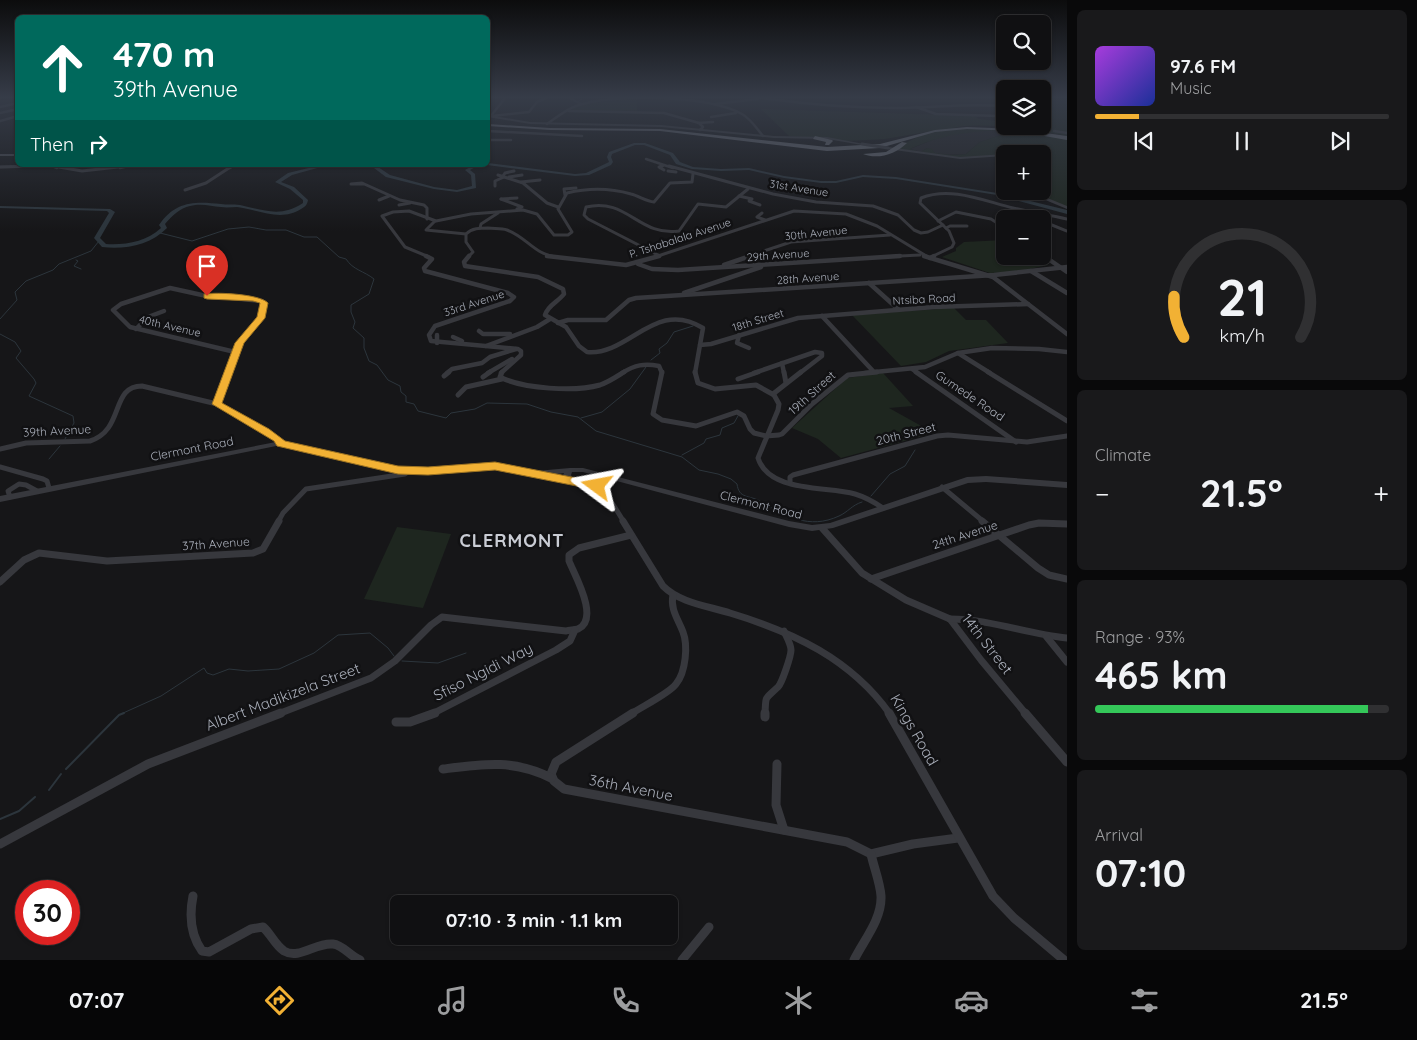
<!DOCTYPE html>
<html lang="en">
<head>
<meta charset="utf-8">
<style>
	:root { --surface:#101012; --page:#19191b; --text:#f1f3f6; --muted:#9c9d9f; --line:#303032; --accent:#f2b134 }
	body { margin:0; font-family:Quicksand,sans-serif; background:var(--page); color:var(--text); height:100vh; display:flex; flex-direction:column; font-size:19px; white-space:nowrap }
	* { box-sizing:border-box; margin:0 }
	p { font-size:16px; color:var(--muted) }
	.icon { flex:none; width:28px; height:28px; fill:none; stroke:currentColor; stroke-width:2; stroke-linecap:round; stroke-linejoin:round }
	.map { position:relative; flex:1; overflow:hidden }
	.details { display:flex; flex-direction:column; gap:10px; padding:10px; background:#09090a; width:350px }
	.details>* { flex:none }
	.top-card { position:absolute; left:15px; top:15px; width:475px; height:152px; border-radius:8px; box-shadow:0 1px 4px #0004,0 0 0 1px var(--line); background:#00695c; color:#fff; overflow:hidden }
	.buttons { position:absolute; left:996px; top:15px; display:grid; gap:10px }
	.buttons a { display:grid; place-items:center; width:55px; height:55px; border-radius:8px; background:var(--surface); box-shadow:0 1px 4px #0004,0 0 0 1px var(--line); font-size:25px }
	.speed { position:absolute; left:15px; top:880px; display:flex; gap:10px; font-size:25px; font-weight:700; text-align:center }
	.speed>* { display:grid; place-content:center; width:65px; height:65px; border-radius:50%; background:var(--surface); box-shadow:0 1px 4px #0004,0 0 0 1px var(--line); line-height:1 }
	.speed .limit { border:8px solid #d22; background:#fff; color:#111 }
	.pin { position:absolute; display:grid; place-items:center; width:42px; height:42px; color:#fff; margin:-51px -21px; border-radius:50% 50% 50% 0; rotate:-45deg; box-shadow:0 0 5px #0007 }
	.pin .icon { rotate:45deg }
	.me { position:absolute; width:55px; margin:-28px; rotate:283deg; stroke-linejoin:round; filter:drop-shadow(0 0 4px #0008) }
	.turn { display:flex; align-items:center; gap:18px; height:105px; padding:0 15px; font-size:22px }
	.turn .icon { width:65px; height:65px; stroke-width:2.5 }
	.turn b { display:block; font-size:35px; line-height:42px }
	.then { display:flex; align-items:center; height:48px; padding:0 15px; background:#0003; gap:10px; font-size:19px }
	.big { font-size:38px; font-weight:700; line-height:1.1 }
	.details .tile { flex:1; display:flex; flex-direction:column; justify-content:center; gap:8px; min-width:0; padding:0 18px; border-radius:8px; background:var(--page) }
	.details .dial { align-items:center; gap:0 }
	.dial svg { height:130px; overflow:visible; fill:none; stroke:var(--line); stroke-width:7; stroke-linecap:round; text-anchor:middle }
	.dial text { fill:var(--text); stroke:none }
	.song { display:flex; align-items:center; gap:15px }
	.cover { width:60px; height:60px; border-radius:8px; background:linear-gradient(135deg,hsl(280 70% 55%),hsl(230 70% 35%)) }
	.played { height:5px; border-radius:2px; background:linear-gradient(90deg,var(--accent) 15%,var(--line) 15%) }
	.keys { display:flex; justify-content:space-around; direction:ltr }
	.heat { display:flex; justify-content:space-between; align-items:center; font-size:28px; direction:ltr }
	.charge { height:8px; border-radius:4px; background:linear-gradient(90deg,#34c759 93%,var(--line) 0) }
	.trip { position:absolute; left:390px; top:895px; width:288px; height:50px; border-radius:8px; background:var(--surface); box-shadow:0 1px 4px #0004,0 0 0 1px var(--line); font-weight:700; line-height:50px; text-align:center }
	.dock { display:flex; height:80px; justify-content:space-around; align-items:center; background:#060607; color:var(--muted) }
	.dock .icon { width:35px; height:35px }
	.dock .active { color:var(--accent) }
	.dock b { font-size:22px; color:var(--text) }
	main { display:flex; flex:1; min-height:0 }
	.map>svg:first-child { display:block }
	.built { fill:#222225 }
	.green { fill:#1e261f; fill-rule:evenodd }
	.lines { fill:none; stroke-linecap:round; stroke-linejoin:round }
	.stream-far1 { stroke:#2c353c; stroke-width:1 }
	.stream { stroke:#2c353c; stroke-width:2 }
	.river { fill:#2c353c; fill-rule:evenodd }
	.minor-far5 { stroke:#37383d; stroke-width:2.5 }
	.minor-far4 { stroke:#37383d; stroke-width:3 }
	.minor-far3 { stroke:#37383d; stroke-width:4.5 }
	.minor-far2 { stroke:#37383d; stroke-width:5 }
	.minor-far1 { stroke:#37383d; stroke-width:7 }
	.minor { stroke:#37383d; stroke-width:9 }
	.tertiary { fill:#37383d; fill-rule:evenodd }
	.secondary { fill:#45474d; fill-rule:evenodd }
	.motorway { fill:#63666e; fill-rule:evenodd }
	.tertiary-bridge { stroke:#37383d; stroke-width:3 }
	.route { fill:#f2b134; stroke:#9d7322 }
	.labels { text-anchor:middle; stroke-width:5; stroke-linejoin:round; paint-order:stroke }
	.far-street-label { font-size:11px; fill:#a8adb8; stroke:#111113 }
	.street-label { font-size:12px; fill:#a8adb8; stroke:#111113 }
	.near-street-label { font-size:15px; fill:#a8adb8; stroke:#111113 }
	.district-label { font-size:18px; font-weight:bold; letter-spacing:1px; fill:#c9ccd4; stroke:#111113 }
</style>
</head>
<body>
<main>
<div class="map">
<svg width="1067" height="960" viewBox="0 0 1067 960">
	<rect width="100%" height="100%" fill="#161618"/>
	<path class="built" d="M1009 130 1014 131 980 142 966 154 943 155 935 153 927 148 921 152 910 149 940 137 969 131Z"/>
	<g class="green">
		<path d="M1043 97H1067V136C1037 130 981 121 952 128L1010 129 1067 138V208L1044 198 1036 191H1042V154H1005L991 157 963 158 899 149 905 143 932 131 885 139 847 141 789 136 761 109 975 116 979 119 1005 122V126H1042ZM1009 130 1013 131 980 142 966 154 952 155 935 153 932 149 927 148 921 152 910 149C942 134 974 131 1009 130Z"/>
		<path d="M637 99V112L569 111 581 104Z"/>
		<path d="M1005 240V256H1040L1048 265 1016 272 990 273 942 257 956 251V248L964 242Z"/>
		<path d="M954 308 966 320H986L1008 343 949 351 926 362 901 366 852 315Z"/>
		<path d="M883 373 913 406 889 408 934 433 841 458 818 439 792 428 847 378Z"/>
		<path d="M397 527 451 534 423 608 364 599Z"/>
	</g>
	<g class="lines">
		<g class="stream-far1">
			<path d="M579 101 585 97"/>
			<path d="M160 233 192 241 228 229 249 227 266 230H286L304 237H317L339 257 346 259C353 270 364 271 374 279L369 294 351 305V312L355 322 353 328 364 338V348L369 361 377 365 388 380 400 386 401 392 406 396V402L414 404 418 411 446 418 451 413 475 409 487 403 527 404 551 412 578 417 596 431 682 457 699 470 718 474 731 479 737 484C739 499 749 495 760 501 785 516 809 530 839 516 848 512 852 505 862 502"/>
			<path d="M76 260 78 261 74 266 81 269"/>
			<path d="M0 319 17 300 15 292 26 281 53 270 59 264 91 251 99 241"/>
			<path d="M0 334 15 342 21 351 16 358 34 379 36 383 29 396 73 416 74 423 65 439"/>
			<path d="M651 360 660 353 659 349 667 343 674 332 693 326"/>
			<path d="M581 418 602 412 630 389 646 367"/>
			<path d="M682 455 704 443 706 439 720 435 722 428 734 423 738 416"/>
			<path d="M49 459 60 446"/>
			<path d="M871 496 890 474 905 466 915 450"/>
			<path d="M402 661 438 663 466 653"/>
			<path d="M121 714 161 696 204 668 207 673 213 675 229 669 248 671 279 669 314 653 338 635 370 633 388 648 394 656"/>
		</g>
		<g class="stream">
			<path d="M66 769 119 715 124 713"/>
			<path d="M49 790 61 774"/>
			<path d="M0 819 19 811 35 797"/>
		</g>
		<g class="river">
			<path d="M634 143H645L673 153 680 162 693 167 721 169 749 168 784 176 821 181H836L863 175 896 177 997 193 1067 210V214L997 195 896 179 863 177 836 183H821L784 178 749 170 721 171 692 169 676 164 670 155 644 145H635L612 154 611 157 613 162 611 165 589 175 575 176 487 165 488 163 575 174 586 173 607 163 609 162 607 157 609 152Z"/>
			<path d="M321 165H328L292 175 281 182 294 187 308 200C307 205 306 206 301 209 281 222 259 210 237 207 232 207 227 208 221 207 211 206 201 203 190 206 180 208 172 216 165 224L167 228C151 245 124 250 102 247L94 238 109 213 107 211 0 208V206L110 209 115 212 100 238 106 244C126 245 146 242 161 228L159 225C175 201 195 201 221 204 227 205 233 204 240 205 263 210 281 218 303 203V200L290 189 275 182 288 173Z"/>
			<path d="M370 165H375L390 175 434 187 457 190 472 186 471 175 465 170 474 165H479L470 170 475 174 476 188 457 192 434 189 386 177Z"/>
		</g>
		<g class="minor-far5">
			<path d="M568 97 581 104"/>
			<path d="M755 97C802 104 849 108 896 108 932 108 967 103 1003 106"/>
			<path d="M847 97H853"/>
			<path d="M990 97 1005 99"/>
			<path d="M715 104 758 99"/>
			<path d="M0 107 18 103"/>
			<path d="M916 107 936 114 998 116 1003 114"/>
			<path d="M569 111 664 113 699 123 703 127 700 130"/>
			<path d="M0 113 18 109"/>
			<path d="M492 116 529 112 537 102 548 97"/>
			<path d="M490 117 506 97"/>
			<path d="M711 117 736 113"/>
			<path d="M0 121 18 116"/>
			<path d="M698 123 713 122"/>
			<path d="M547 124C556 118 565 110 576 106 614 93 707 95 742 114 751 119 757 129 763 136"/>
			<path d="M488 131 582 136"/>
			<path d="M1054 131 1067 133"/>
			<path d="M488 140H511"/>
			<path d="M646 159 673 168"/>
			<path d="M52 166 57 168"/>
			<path d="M0 167 52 166 50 165"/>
			<path d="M120 168 133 165"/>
			<path d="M230 168 234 165"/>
			<path d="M660 168 664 165"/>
		</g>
		<g class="minor-far4">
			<path d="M53 166 82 171 127 166"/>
			<path d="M661 166 659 167 664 170"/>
			<path d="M669 166 773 194 816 202 873 206 898 215 914 230 921 233 928 232 943 225"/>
			<path d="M0 167 38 166"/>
			<path d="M668 171 676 172"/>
			<path d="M498 175 523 183 547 203 558 207"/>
			<path d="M503 176 505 173 514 171"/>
			<path d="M509 177 522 175"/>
			<path d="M521 182 540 180"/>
			<path d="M363 184H351L362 183 400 200 424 205 427 208V219"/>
			<path d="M495 186V181L504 177"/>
			<path d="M185 190 206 183 232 166"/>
			<path d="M565 195 564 189 576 188"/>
			<path d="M739 196 752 199 749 201 760 205"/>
			<path d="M501 199 522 207 517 209"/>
			<path d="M501 199 517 198"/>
			<path d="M379 200 389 196"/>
			<path d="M399 205 410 203"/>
			<path d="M762 213 757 217 765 220"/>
			<path d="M1024 214 1037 219"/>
			<path d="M435 221 426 230 466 234"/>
			<path d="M938 221 956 212 991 219 1005 228"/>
			<path d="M1042 221 1067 231"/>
			<path d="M480 228 481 224 498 213"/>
			<path d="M946 228 950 226H967"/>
			<path d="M1042 255 1046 257"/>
			<path d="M660 256 588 219 584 215 586 207C627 197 639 237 679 231L698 204 726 207 748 189"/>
			<path d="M429 257 405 247 382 216 393 212 409 211 436 221 471 214 523 210 537 214 554 235H568L572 232 558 209 567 193C588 188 610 188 631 194 639 196 646 201 654 202L670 183 692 182 693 174"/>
			<path d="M468 257 473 252 466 242V234C472 228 480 228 488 228 494 229 501 228 507 230 528 238 534 255 558 257"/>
			<path d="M655 257 794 211 846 214 877 226 928 257"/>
			<path d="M746 257 791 242 890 235"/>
			<path d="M880 257 920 255"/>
			<path d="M931 257 952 247 954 243 949 231 920 203 921 198C951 186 984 201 1013 208 1031 212 1049 215 1067 219"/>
		</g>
		<g class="minor-far3">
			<path d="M426 256 432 259 424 268 425 271 508 293 514 297 510 301 435 326 429 335 431 341 518 349 521 351V355L501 373"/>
			<path d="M469 256 464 262 465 266 538 277 563 289 564 294C558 302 548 305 545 315L566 327 579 346 587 352C629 356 655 298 703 328L695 373"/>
			<path d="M547 256 626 265 659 256"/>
			<path d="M924 256 993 277 1067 334"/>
			<path d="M1044 256 1067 272"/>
			<path d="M930 258 934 256"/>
			<path d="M638 264 652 269 678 270 900 256"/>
			<path d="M724 265 750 256"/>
			<path d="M1031 271 1067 293"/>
			<path d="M869 283 898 309"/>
			<path d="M170 288 202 295 262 301C266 319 243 335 235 352L130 327 113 310 121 304Z"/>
			<path d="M684 293 761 267"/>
			<path d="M822 316 873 371"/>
			<path d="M558 323 568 320H606L629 300 636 298 994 275 1067 267"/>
			<path d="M136 329 148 317 164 311"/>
			<path d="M479 331 483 334H510"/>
			<path d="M437 335V343"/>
			<path d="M739 335 737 343 749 348"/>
			<path d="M453 337 462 341"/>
			<path d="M700 345 711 344 798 318 934 307 1028 304"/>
			<path d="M486 346 537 327 550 319"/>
			<path d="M958 353 990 373"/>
			<path d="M782 363 784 373"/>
			<path d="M912 369 918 373"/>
			<path d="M227 373 235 352"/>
			<path d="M447 373 452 369 482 363 490 357 516 349"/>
			<path d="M488 373 512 359"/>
			<path d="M622 373C635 365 644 363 659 366L662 373"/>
			<path d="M754 373 815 352 822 353V356L800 373"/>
			<path d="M865 373 925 367 958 353 992 348 1039 349 1067 352"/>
		</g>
		<g class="minor-far2">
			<path d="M502 372 500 377C523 389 575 392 600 385 609 382 616 377 624 372"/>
			<path d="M662 372 653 414 662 420 696 426 737 412 744 416 750 429 754 433 766 436 779 435 782 434 812 404 848 375 877 372"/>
			<path d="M695 372 698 383 715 389 756 385 774 395 779 404 778 410 758 458C769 493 826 486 855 494 865 497 874 502 883 508"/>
			<path d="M784 372 786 383"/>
			<path d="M916 372 1016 442"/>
			<path d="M988 372 1067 421"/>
			<path d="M444 376 449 372"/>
			<path d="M483 377 490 372"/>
			<path d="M738 379 758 372"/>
			<path d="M773 394 801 372"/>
			<path d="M458 395 466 387 502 379"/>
			<path d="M217 404 227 372"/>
			<path d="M0 449 26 443 90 441C125 430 110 386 142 386L217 404 278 439 281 443"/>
			<path d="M0 467 43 479 47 481 49 488"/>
			<path d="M540 475 591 484 604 490 624 522"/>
			<path d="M790 483V477L793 475 937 436 948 435 1027 442 1067 436"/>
			<path d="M942 487 984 522"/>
			<path d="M10 497 8 491 19 484 26 485 37 491"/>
			<path d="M278 522 283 513 306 489 405 474 409 471"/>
		</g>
		<g class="minor-far1">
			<path d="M623 521 663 586C680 603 708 606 730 613 793 632 851 659 890 714"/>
			<path d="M982 521 1038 568 1049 575 1067 579"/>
			<path d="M822 528 862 573 906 600 950 619 981 660 1026 714"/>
			<path d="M871 579 1029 525 1039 523 1067 524"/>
			<path d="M0 582 24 560 39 553 107 561 253 553 263 549 279 521"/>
			<path d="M950 619C990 619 1027 634 1067 638"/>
			<path d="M1046 636 1067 662"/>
			<path d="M278 714 371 678 395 661 431 625 442 617 566 631C569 630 574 630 578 629 600 619 575 576 569 561V555L579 548 631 535"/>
			<path d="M432 714 556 650 570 641 575 630"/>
			<path d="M631 714C641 707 670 693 676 684 686 672 688 645 683 632 678 619 670 609 673 595"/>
			<path d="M765 714C766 695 764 700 778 687 782 683 791 656 791 650 791 644 786 636 784 631"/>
		</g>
		<g class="minor">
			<path d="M633 713 556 762 551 774 554 781 564 789 847 842 871 854 913 844 958 838"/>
			<path d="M889 713 993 896 1014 918 1064 960"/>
			<path d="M1025 713 1067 762"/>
			<path d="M765 717V713"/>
			<path d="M396 722H410L435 713"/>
			<path d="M777 764 776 805 784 830"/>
			<path d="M443 769C483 764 514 759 551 778"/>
			<path d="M0 844 148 764 281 713"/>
			<path d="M193 896C189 916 190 934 202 951L209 952 251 929 263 927C271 934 275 945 284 951 299 960 316 942 333 944 343 945 350 956 360 960"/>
			<path d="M682 960 709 927"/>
			<path d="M854 960C864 940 882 919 881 896 880 882 874 868 871 854"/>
		</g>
		<g class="tertiary">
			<path d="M0 97H7L0 99Z"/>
			<path d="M488 115 530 122 661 125 774 136 827 137 864 144 862 145 827 139 774 138 661 127 530 124 488 117Z"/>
			<path d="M888 147 960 157 1005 154V156L960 159 887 149Z"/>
			<path d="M1012 153 1020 154H1010Z"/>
			<path d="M1033 191H1038L1045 197 1067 206V209L1043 199Z"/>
			<path d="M281 441 384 465 409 469H428L491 464 536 471 570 468H583L789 521 812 525 830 523 967 477 986 476 1067 482V488L986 482 968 483 833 528 812 531 789 527 583 472H572L571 475 574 480 570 483 567 482 563 475 564 473 536 477 491 468 428 473H409L384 469 281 445 0 502V496Z"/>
		</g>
		<rect class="secondary" x="0" y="154" width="18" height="2"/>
		<g class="motorway">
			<path d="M488 124 550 128 660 129 827 147 880 144 935 130 967 127 1016 129 1067 136V140L1016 131 967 129 935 132 880 148 827 151 660 131 550 130 488 126Z"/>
			<path d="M815 136 832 140 833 141 829 145H825L826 142 813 139Z"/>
			<path d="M902 142 907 143C896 154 878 160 863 154L886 152Z"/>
		</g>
		<path class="tertiary-bridge" d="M862 144 888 148"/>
	</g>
	<linearGradient id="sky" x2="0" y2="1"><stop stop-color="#0c0c0d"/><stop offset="0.42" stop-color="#363c48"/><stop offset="1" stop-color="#363c48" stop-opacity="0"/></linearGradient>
	<rect width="1067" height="231" fill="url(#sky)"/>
	<path class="route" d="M204 294C217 292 260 294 268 303L265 318 244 343 222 403 269 429 285 441 398 466 428 467 495 462 597 482 602 486 597 490 495 470 428 475 398 474 277 446 274 441 212 404 235 343 257 317 260 303 253 301 207 299 204 298Z"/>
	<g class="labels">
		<g class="far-street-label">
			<text transform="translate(799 188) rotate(9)" y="4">31st Avenue</text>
			<text transform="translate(816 233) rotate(-6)" y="4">30th Avenue</text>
			<text transform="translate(680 238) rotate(-18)" y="4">P. Tshabalala Avenue</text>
			<text transform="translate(778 255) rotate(-4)" y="4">29th Avenue</text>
			<text transform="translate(808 278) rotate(-4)" y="4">28th Avenue</text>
			<text transform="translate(924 299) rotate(-3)" y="4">Ntsiba Road</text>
			<text transform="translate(474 303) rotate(-18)" y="4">33rd Avenue</text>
			<text transform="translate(758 320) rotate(-17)" y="4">18th Street</text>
			<text transform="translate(170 326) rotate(13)" y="4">40th Avenue</text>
		</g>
		<g class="street-label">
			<text transform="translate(812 393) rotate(-42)" y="4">19th Street</text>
			<text transform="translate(970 396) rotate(34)" y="4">Gumede Road</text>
			<text transform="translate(57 431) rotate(-3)" y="4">39th Avenue</text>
			<text transform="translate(906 434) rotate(-14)" y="4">20th Street</text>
			<text transform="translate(192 449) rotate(-11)" y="4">Clermont Road</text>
			<text transform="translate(761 505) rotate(14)" y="4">Clermont Road</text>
			<text transform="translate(965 535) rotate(-18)" y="4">24th Avenue</text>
			<text transform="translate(216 544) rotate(-4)" y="4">37th Avenue</text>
		</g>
		<g class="near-street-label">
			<text transform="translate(987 644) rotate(52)" y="5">14th Street</text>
			<text transform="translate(483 672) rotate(-27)" y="5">Sfiso Ngidi Way</text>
			<text transform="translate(283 697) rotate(-21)" y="5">Albert Madikizela Street</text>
			<text transform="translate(914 730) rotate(60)" y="5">Kings Road</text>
			<text transform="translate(631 788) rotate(11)" y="5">36th Avenue</text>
		</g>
		<g class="district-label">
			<text x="512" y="547">CLERMONT</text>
		</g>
	</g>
</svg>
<div class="buttons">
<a><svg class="icon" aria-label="search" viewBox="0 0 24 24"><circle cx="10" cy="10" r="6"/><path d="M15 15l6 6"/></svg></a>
<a><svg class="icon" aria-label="layers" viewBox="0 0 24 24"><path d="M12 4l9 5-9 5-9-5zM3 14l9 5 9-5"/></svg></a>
<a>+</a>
<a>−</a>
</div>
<div class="speed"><div class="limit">30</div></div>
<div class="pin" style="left:207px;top:296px;background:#d93025"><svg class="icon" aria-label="arrive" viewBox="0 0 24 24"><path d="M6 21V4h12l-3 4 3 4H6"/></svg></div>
<svg class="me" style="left:597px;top:486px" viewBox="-20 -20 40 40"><path d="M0-17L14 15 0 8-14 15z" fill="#f2b134" stroke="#fff" stroke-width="4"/></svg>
<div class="trip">07:10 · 3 min · 1.1 km</div>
<div class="top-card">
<div class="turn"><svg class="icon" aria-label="ahead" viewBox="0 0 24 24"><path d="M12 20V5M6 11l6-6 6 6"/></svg><div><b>470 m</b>39th Avenue</div></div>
<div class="then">Then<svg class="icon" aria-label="right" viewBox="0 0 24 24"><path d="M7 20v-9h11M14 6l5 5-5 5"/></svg></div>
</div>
</div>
<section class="details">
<div class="tile">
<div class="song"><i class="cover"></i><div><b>97.6 FM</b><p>Music</p></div></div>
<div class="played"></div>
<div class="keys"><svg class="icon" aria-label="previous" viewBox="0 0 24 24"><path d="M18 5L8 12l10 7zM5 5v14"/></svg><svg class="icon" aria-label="pause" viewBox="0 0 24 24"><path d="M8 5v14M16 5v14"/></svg><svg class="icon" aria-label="next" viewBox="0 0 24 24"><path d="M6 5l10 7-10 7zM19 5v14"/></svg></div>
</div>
<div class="tile dial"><svg viewBox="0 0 100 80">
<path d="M14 69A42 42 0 1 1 86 69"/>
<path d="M14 69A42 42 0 0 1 8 44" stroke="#f2b134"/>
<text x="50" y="56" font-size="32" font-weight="700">21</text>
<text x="50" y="72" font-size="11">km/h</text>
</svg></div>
<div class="tile"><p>Climate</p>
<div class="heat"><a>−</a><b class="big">21.5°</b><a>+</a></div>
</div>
<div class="tile"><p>Range · 93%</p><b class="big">465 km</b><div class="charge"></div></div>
<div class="tile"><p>Arrival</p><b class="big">07:10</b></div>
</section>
</main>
<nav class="dock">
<b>07:07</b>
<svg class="icon active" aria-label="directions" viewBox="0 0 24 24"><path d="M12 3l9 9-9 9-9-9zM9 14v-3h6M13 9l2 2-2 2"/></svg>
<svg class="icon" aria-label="music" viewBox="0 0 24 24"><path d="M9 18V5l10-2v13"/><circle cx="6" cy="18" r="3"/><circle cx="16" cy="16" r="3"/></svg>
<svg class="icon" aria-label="phone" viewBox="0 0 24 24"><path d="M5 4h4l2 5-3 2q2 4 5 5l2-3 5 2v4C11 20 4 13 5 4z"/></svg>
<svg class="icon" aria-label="climate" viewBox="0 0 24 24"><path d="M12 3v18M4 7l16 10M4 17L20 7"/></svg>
<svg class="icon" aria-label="car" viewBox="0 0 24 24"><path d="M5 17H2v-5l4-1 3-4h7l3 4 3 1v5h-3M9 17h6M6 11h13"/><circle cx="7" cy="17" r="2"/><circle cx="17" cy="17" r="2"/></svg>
<svg class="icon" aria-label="filters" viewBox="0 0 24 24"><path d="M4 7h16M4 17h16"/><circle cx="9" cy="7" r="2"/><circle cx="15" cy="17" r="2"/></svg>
<b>21.5°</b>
</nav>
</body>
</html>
